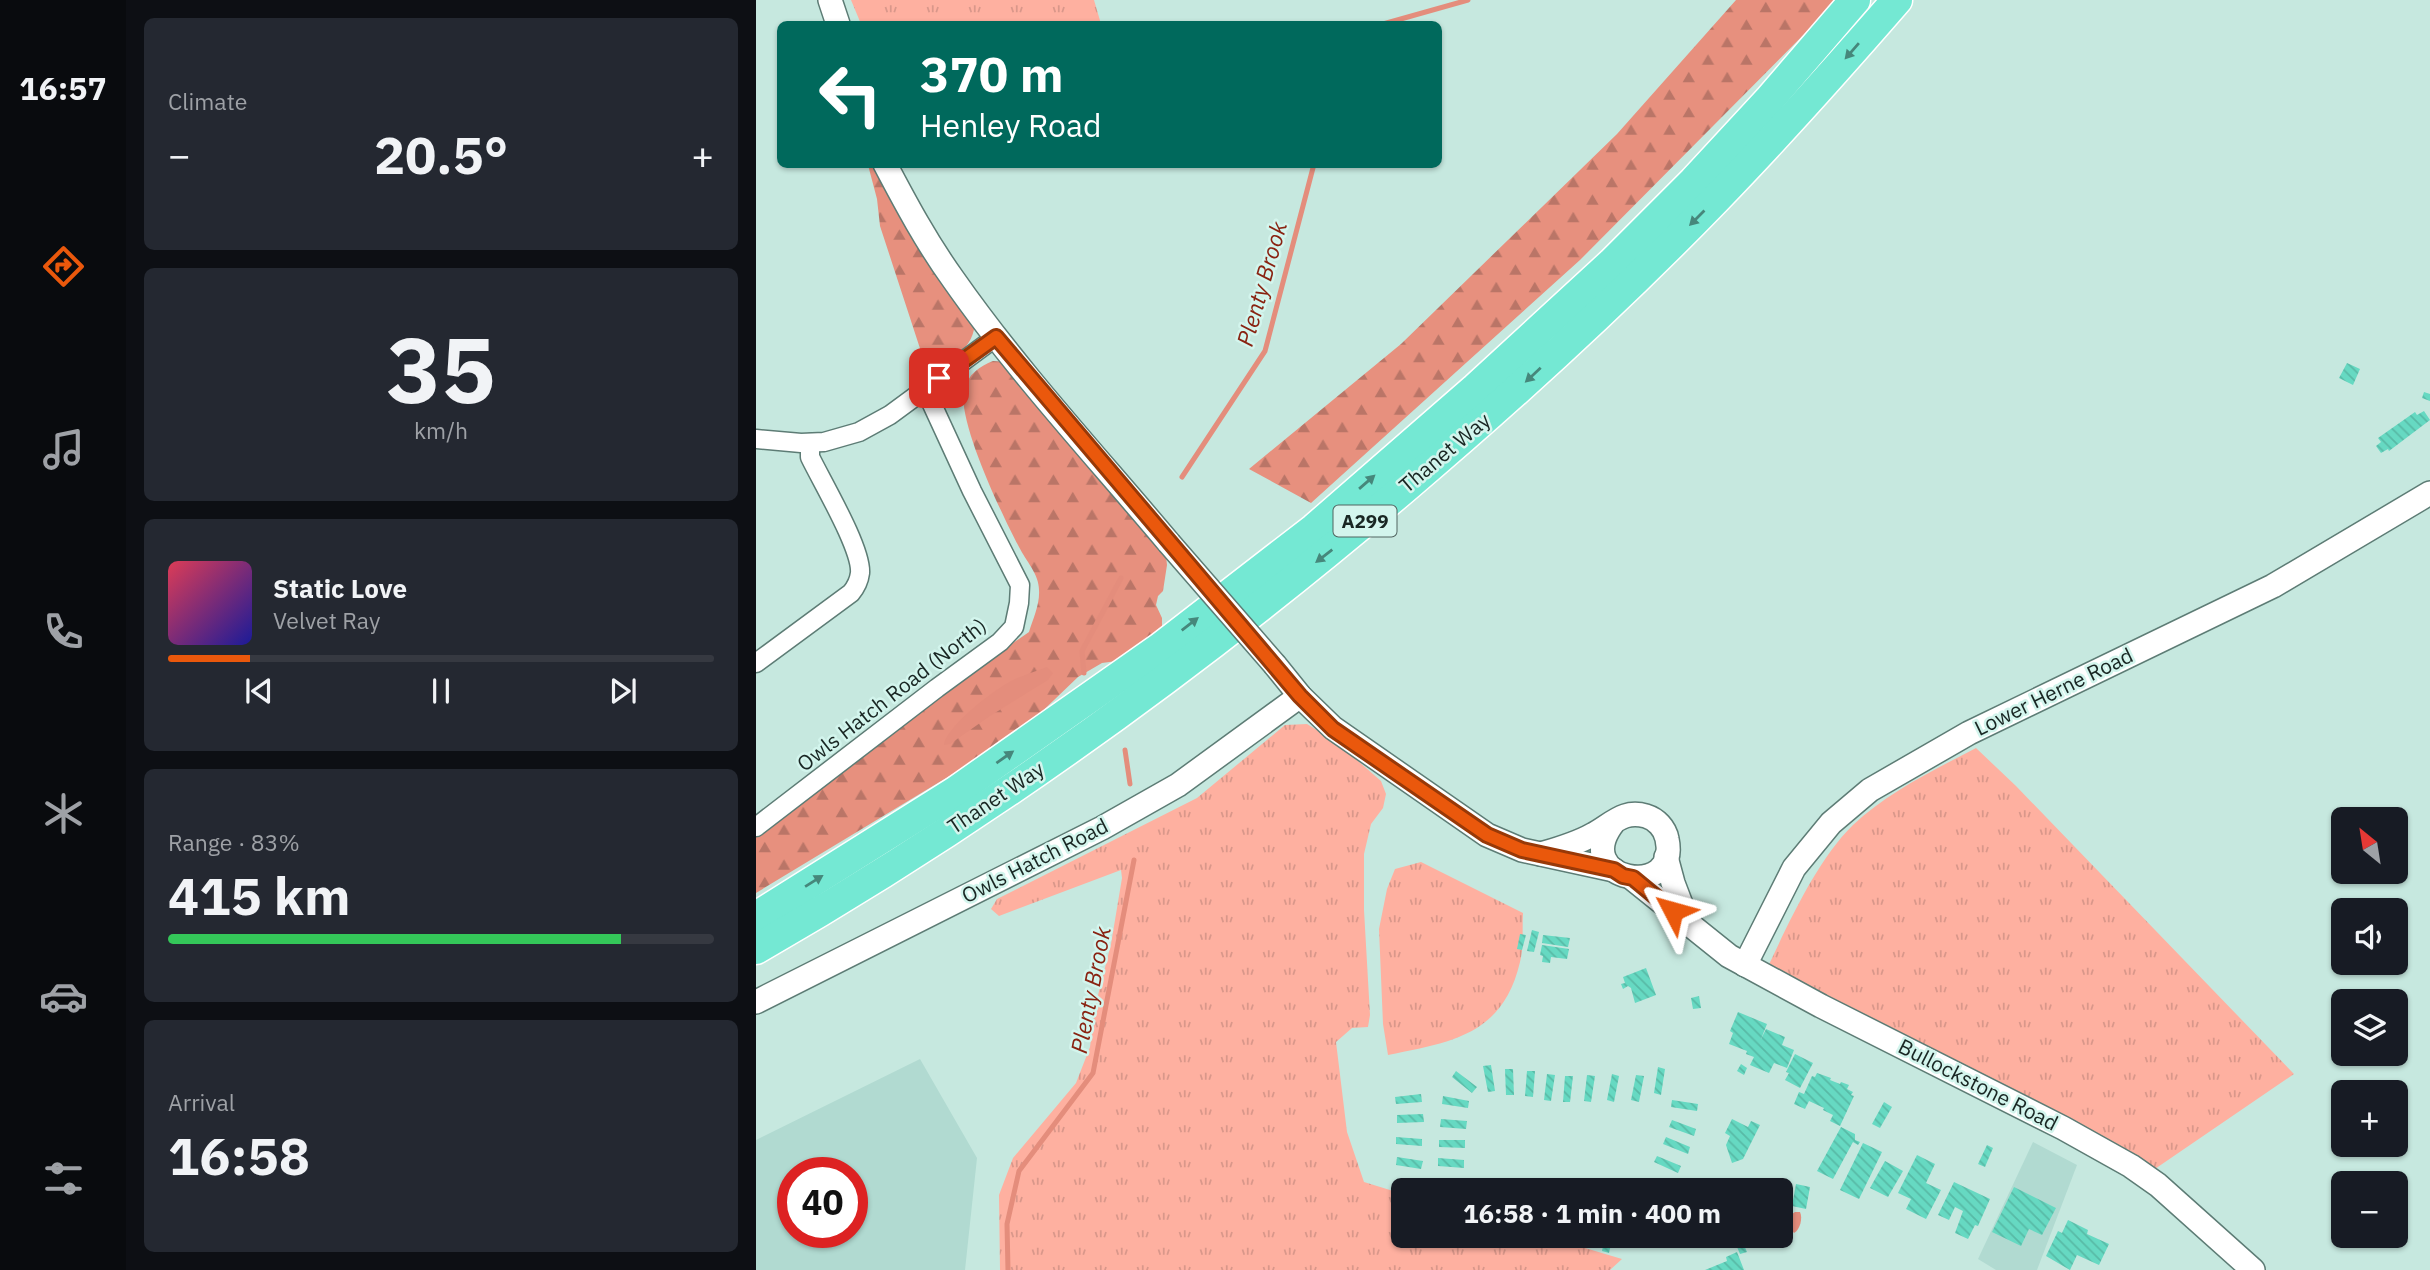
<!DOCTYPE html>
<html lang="en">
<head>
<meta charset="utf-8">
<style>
	:root { --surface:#171b24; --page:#242831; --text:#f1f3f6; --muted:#9ea1a6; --line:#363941; --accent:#ea580c }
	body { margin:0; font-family:"IBM Plex Sans",sans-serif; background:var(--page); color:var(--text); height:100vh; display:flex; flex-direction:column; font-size:26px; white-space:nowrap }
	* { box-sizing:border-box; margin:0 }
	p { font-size:23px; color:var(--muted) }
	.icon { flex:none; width:38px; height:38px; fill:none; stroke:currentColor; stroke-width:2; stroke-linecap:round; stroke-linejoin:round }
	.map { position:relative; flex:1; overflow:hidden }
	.drawer { display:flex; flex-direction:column; gap:18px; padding:18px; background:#0d0f14; width:630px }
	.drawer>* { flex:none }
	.banner { position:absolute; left:21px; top:21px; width:665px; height:147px; border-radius:10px; box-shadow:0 2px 5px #0004; background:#00695c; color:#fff; overflow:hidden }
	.needle { width:46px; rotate:330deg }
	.buttons { position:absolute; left:1575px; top:807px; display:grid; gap:14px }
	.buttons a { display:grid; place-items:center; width:77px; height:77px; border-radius:10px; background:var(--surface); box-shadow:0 2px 5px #0004; font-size:35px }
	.speed { position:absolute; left:21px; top:1157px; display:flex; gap:14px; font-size:35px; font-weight:700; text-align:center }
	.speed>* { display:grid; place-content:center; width:91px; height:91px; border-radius:50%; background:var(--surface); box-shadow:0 2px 5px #0004; line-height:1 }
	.speed .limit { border:10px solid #d22; background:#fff; color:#111 }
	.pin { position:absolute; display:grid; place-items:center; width:60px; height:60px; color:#fff; margin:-30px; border-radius:14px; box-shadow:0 4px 10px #0006 }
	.me { position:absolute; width:77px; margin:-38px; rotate:309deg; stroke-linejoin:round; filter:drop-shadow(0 0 5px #0008) }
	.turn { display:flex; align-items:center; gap:24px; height:147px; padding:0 28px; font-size:32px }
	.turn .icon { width:91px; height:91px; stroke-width:2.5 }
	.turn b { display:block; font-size:49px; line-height:60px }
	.big { font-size:52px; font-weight:700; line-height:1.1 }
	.drawer .widget { flex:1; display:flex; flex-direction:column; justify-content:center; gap:10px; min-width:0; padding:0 24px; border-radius:10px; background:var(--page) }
	.drawer .dial { align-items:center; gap:0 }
	.dial b { font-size:91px; line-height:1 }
	.song { display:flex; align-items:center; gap:21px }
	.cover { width:84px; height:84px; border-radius:10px; background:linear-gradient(135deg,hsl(350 70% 55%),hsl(240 70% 35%)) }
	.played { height:7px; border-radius:4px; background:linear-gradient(90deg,var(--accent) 15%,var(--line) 15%) }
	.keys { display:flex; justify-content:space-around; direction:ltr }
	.heat { display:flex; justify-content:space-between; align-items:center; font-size:38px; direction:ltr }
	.charge { height:10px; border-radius:5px; background:linear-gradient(90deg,#34c759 83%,var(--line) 0) }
	.trip { position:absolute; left:635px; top:1178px; width:402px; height:70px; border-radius:10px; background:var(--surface); box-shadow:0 2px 5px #0004; font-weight:700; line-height:70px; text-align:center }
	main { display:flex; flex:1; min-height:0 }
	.menu { display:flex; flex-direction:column; width:126px; justify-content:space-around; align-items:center; background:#090b0e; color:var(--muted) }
	.menu .icon { width:49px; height:49px }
	.menu .on { color:var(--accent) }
	.menu b { font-size:32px; color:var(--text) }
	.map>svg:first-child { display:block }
	.built { fill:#b1dad1; fill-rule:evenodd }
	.grass { fill:url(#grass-tufts) }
	.forest { fill:url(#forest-firs) }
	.water { fill:#e48d7c }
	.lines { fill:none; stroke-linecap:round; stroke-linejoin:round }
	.stream { stroke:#e48d7c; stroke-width:5 }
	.building { fill:url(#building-back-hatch) }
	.minor-casing { stroke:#5d7c75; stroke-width:21 }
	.tertiary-casing { stroke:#5d7c75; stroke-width:26 }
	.trunk-casing { stroke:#fff; stroke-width:33 }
	.minor { stroke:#fff; stroke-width:18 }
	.tertiary { stroke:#fff; stroke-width:23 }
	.trunk { stroke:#74e8d3; stroke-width:30 }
	.tertiary-bridge-casing { stroke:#5d7c75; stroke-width:26; stroke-linecap:butt }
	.tertiary-bridge { stroke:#fff; stroke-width:23 }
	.oneway { fill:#46877b }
	.route-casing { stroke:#983908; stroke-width:18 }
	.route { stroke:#ea580c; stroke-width:12 }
	.labels { text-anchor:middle; stroke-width:5; stroke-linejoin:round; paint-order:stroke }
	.shield { fill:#d3f5ed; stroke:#516460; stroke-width:2 }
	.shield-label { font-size:19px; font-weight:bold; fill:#192623 }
	.street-label { font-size:21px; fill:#192623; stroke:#d3f5ed }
	.water-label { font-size:23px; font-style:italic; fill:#892312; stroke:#d3f5ed }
</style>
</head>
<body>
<main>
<nav class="menu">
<b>16:57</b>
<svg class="icon on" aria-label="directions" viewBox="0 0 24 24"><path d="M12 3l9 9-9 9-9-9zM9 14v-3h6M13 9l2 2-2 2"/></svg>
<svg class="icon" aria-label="music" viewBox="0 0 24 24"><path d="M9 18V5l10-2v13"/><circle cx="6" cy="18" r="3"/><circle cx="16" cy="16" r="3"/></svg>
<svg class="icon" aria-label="phone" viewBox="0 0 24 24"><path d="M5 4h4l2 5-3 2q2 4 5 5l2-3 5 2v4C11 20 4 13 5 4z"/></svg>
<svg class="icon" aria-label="climate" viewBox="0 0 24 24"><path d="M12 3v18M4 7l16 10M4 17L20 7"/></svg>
<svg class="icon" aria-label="car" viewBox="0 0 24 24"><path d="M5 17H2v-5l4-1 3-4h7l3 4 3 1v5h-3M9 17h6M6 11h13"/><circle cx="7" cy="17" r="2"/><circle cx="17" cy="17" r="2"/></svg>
<svg class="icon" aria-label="filters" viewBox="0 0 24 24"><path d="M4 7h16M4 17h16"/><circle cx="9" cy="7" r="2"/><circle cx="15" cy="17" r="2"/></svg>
</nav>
<section class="drawer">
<div class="widget"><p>Climate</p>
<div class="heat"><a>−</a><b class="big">20.5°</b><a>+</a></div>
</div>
<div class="widget dial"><b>35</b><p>km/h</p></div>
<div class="widget">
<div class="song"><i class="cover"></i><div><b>Static Love</b><p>Velvet Ray</p></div></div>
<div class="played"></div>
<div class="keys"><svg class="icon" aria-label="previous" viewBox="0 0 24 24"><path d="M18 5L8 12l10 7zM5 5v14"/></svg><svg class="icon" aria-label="pause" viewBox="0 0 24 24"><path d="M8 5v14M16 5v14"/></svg><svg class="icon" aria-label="next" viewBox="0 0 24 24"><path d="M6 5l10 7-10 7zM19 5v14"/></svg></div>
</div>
<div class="widget"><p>Range · 83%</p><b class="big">415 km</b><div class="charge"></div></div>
<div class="widget"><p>Arrival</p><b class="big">16:58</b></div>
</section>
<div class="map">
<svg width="1674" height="1270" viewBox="0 0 1674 1270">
	<defs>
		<pattern id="grass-tufts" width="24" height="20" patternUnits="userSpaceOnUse" patternTransform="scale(1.75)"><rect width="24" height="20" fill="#feb0a0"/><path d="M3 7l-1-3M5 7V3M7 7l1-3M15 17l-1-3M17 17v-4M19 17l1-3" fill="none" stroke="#d9978a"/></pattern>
		<pattern id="forest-firs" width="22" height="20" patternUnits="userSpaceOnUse" patternTransform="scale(1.75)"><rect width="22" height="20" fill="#e7907e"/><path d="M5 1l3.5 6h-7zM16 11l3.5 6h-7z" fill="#ba7567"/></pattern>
		<pattern id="building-back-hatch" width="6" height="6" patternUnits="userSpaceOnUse" patternTransform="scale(1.75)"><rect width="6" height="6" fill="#66d9c2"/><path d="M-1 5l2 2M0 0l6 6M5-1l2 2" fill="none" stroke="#58baa6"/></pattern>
	</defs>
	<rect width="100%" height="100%" fill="#c6e8df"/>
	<g class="built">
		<path d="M164 1059 221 1158 209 1270H0V1140ZM37 1172H96V1232H37Z"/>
		<path d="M1277 1142 1321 1165 1281 1270H1240L1222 1259Z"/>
	</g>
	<g class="grass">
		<path d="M95 0H338L345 24H105Z"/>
		<path d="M551 724 579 741 625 781 630 794 627 808 615 824 608 854V910L614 1015 612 1027 596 1028 580 1042 591 1132 608 1182 647 1194 648 1236H789L866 1259 854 1270H244L243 1195 257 1158 320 1083 334 1047 339 1007 355 944 366 878 365 870 243 916 235 909 241 899 441 798 529 725Z"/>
		<path d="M1220 748 1260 786 1538 1074 1393 1173 1011 969C1032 924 1061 860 1097 825 1132 792 1178 770 1220 748Z"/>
		<path d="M665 862 767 913C766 929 768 947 764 962 747 1035 696 1042 632 1055L627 1024 623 929 631 889 639 869Z"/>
	</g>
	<g class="forest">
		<path d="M980 0H1082L824 260 555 503 493 469 645 344 861 134Z"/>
		<path d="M112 165H127L219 320C219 349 194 361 173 376L124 226 121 199Z"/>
		<path d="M237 361 251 362 410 556 411 565 407 591 402 596 400 605 406 618V627L399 636 361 661 346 663 322 677 273 724 215 763 0 893V834L123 744 205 679 273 632C277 619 284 604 283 590 283 574 270 561 263 547 247 517 201 421 208 390 212 374 224 366 237 361Z"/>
	</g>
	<g class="water">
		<path d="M291 667 297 673 292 680 234 716 194 744 188 745C191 725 240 688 259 679 269 675 280 671 291 667Z"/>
		<path d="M1039 1212H1044C1047 1218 1044 1230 1038 1233L1033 1227 1036 1214Z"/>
	</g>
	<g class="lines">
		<g class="stream">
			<path d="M627 24 712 0"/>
			<path d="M426 477 509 351 558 164"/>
			<path d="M328 673 326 651 365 578"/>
			<path d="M369 750 374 784"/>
			<path d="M252 1270 251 1224 263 1171 337 1073 378 860"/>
		</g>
	</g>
	<g class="building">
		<path d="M1591 363 1604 369 1597 385 1583 378Z"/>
		<path d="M1668 392 1674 394V401L1666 398Z"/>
		<path d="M1668 411 1674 420 1633 451 1632 449 1625 453 1620 446 1625 442 1622 438 1659 412 1661 415Z"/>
		<path d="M776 930 783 932 778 952 771 951Z"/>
		<path d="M764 934 770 935 766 950 761 949Z"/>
		<path d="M787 935 814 938 812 947 786 943Z"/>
		<path d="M786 945 813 949 811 959 795 957 794 963 786 962 787 956 784 955Z"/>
		<path d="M890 968 900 995 879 1003 875 988 872 986 867 989 865 984 869 983 867 977Z"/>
		<path d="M943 996 945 1008 937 1009 935 998Z"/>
		<path d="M982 1012 1011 1024 1005 1039 1010 1029 1029 1037 1026 1045 1038 1050 1031 1068 1018 1063 1013 1073 994 1065 998 1057 990 1054 991 1051 973 1044 977 1033 974 1031Z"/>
		<path d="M1039 1054 1057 1063 1044 1088 1029 1080 1033 1073 1030 1072Z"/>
		<path d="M985 1064 991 1068 988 1075 981 1071Z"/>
		<path d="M735 1065 739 1091 732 1092 727 1066Z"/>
		<path d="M902 1067 909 1069 905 1095 898 1093Z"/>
		<path d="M749 1069H757L758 1095H750Z"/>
		<path d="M700 1071 721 1087 716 1093 696 1077Z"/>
		<path d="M771 1071H779L777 1097 769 1096Z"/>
		<path d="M1061 1073 1075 1078 1074 1080 1084 1084 1085 1082 1093 1085 1091 1089 1097 1092 1095 1095 1098 1096 1084 1126 1074 1121 1077 1115 1067 1110 1068 1108 1053 1101 1049 1109 1038 1104 1043 1092 1048 1094 1056 1076 1059 1077Z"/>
		<path d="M791 1074 799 1075 795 1101 788 1100Z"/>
		<path d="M856 1074 863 1076 858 1102 851 1100Z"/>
		<path d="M831 1075 839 1076 835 1102 828 1101Z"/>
		<path d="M880 1075 888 1076 883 1102 875 1100Z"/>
		<path d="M809 1076H817L814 1102H807Z"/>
		<path d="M665 1094 666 1102 640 1104 639 1097Z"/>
		<path d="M687 1096 713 1101 712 1108 686 1104Z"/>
		<path d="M916 1100 942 1104 941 1111 915 1107Z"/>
		<path d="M1128 1102 1136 1107 1124 1128 1116 1124Z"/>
		<path d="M667 1114 668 1122 641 1123V1115Z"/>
		<path d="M685 1119 711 1121 710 1129 684 1127Z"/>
		<path d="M976 1119 992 1127 995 1121 1004 1125 987 1159 976 1163 970 1145 974 1136 969 1133Z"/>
		<path d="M916 1120 940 1129 938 1136 913 1127Z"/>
		<path d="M1085 1127 1099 1134V1140L1104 1142 1102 1145 1097 1142 1077 1179 1061 1171Z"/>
		<path d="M640 1137 666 1139V1146L640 1144Z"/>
		<path d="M910 1137 934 1147 932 1154 907 1144Z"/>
		<path d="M683 1140H709V1148L683 1147Z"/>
		<path d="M1107 1143 1126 1152 1103 1199 1084 1190Z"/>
		<path d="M1231 1145 1237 1148 1229 1167 1222 1164Z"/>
		<path d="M1161 1155 1179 1164 1170 1183 1185 1190 1170 1219 1150 1209 1155 1199 1142 1193Z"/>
		<path d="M901 1156 925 1166 922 1173 898 1162Z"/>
		<path d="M641 1157 667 1161 665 1169 640 1165Z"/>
		<path d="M682 1158 708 1160V1168L682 1166Z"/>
		<path d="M1129 1161 1147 1171 1132 1197 1114 1188Z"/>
		<path d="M1198 1182 1234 1199 1222 1226 1219 1225 1212 1239 1199 1233 1207 1211 1199 1207 1193 1220 1182 1215Z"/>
		<path d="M1040 1184 1054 1187 1050 1209 1036 1206Z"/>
		<path d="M1258 1187 1300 1208 1286 1235 1273 1229 1265 1246 1236 1232Z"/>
		<path d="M1312 1220 1332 1230 1331 1234 1353 1244 1343 1265 1321 1255 1314 1270 1290 1256 1302 1231 1306 1233Z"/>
		<path d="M826 1236H834L832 1243 825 1240Z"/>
		<path d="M849 1236H857L853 1253 846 1251Z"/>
		<path d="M886 1236H909L902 1246Z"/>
		<path d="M988 1245 991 1252 984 1254 981 1247Z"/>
		<path d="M981 1252 988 1270H949L971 1261 970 1257Z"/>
	</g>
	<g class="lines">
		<defs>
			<g id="minor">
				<path d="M0 439 45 443 68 442 103 432 134 415 240 337"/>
				<path d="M0 663 95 593C100 587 103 581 104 573 106 549 66 482 54 457V443"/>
				<path d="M0 827 181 688 244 642 258 627 263 603 264 585 216 491 169 389"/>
			</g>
			<g id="tertiary">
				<path d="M74 0 82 24"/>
				<path d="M129 164C150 204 171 243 197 279 262 372 340 456 413 543"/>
				<path d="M519 665 544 696 577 728 731 835 766 850 858 870"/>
				<path d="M785 854C802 849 820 844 836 835 847 830 857 820 869 816 875 814 883 814 890 816 900 819 909 828 911 839 925 901 811 882 858 822"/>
				<path d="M910 857 917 883 931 920"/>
				<path d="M877 879 973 956 1065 1006 1307 1128 1375 1166 1402 1185 1497 1270"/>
				<path d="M989 965 1038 868 1075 823 1114 790 1213 733 1517 586 1674 493"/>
				<path d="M0 1002 346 828 422 785 544 696"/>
			</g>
			<g id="trunk">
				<path d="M0 917 199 792 404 648 558 529 720 388 856 263 938 181 1013 100 1099 0"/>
				<path d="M0 949C232 816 449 658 652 485 759 394 862 300 960 199 1022 135 1082 68 1141 0"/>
			</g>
		</defs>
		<use href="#minor" class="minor-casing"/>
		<use href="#tertiary" class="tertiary-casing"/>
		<use href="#trunk" class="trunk-casing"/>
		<use href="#minor" class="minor"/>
		<use href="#tertiary" class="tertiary"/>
		<use href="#trunk" class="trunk"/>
		<defs>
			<path id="tertiary-bridge" d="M413 543 519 665"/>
		</defs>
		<use href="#tertiary-bridge" class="tertiary-bridge-casing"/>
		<use href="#tertiary-bridge" class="tertiary-bridge"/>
	</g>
	<defs><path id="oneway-solid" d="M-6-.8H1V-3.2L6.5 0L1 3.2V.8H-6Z" transform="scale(1.75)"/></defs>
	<g class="oneway">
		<use href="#oneway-solid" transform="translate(1096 51) rotate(131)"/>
		<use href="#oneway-solid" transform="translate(941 218) rotate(135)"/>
		<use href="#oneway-solid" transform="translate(777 375) rotate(137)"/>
		<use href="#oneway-solid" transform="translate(611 482) rotate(-41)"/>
		<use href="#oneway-solid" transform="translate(568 556) rotate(142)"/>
		<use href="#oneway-solid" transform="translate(434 624) rotate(-38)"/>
		<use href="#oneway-solid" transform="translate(249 757) rotate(-35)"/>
		<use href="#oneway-solid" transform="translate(58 881) rotate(-32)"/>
	</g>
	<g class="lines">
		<defs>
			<path id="route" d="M183 378 240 337 544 696 577 729 731 835 766 850 858 870 867 876 877 878 917 911"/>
		</defs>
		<use href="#route" class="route-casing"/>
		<use href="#route" class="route"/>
	</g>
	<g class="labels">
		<rect class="shield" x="577.5" y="505.5" width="63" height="31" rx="5"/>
		<g class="shield-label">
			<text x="609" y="528">A299</text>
		</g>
		<g class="street-label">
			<text transform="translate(689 453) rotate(-40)" y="7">Thanet Way</text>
			<text transform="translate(1298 692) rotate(-26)" y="7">Lower Herne Road</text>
			<text transform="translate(136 695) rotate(-38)" y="7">Owls Hatch Road (North)</text>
			<text transform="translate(240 798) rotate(-34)" y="7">Thanet Way</text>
			<text transform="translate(279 861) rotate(-27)" y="7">Owls Hatch Road</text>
			<text transform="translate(1222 1085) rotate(27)" y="7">Bullockstone Road</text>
		</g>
		<g class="water-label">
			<text transform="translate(506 284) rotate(-74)" y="8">Plenty Brook</text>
			<text transform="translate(335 990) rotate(-79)" y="8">Plenty Brook</text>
		</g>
	</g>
</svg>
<div class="buttons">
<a><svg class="needle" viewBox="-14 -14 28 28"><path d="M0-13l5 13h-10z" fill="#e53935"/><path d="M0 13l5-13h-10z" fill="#9ea1a6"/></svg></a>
<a><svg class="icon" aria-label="sound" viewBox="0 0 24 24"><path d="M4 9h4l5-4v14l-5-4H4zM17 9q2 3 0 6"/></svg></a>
<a><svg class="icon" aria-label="layers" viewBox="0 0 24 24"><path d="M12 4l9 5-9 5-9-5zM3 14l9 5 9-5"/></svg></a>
<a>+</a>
<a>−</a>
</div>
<div class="speed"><div class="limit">40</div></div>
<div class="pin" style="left:183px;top:378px;background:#d93025"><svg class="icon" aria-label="arrive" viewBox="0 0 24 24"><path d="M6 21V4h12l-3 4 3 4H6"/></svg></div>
<svg class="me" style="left:917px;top:911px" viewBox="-20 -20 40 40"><path d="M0-17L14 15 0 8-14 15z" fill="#ea580c" stroke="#fff" stroke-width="4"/></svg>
<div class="trip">16:58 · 1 min · 400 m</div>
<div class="banner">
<div class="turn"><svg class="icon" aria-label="left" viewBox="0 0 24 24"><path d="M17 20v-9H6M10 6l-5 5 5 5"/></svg><div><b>370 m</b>Henley Road</div></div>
</div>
</div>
</main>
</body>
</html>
